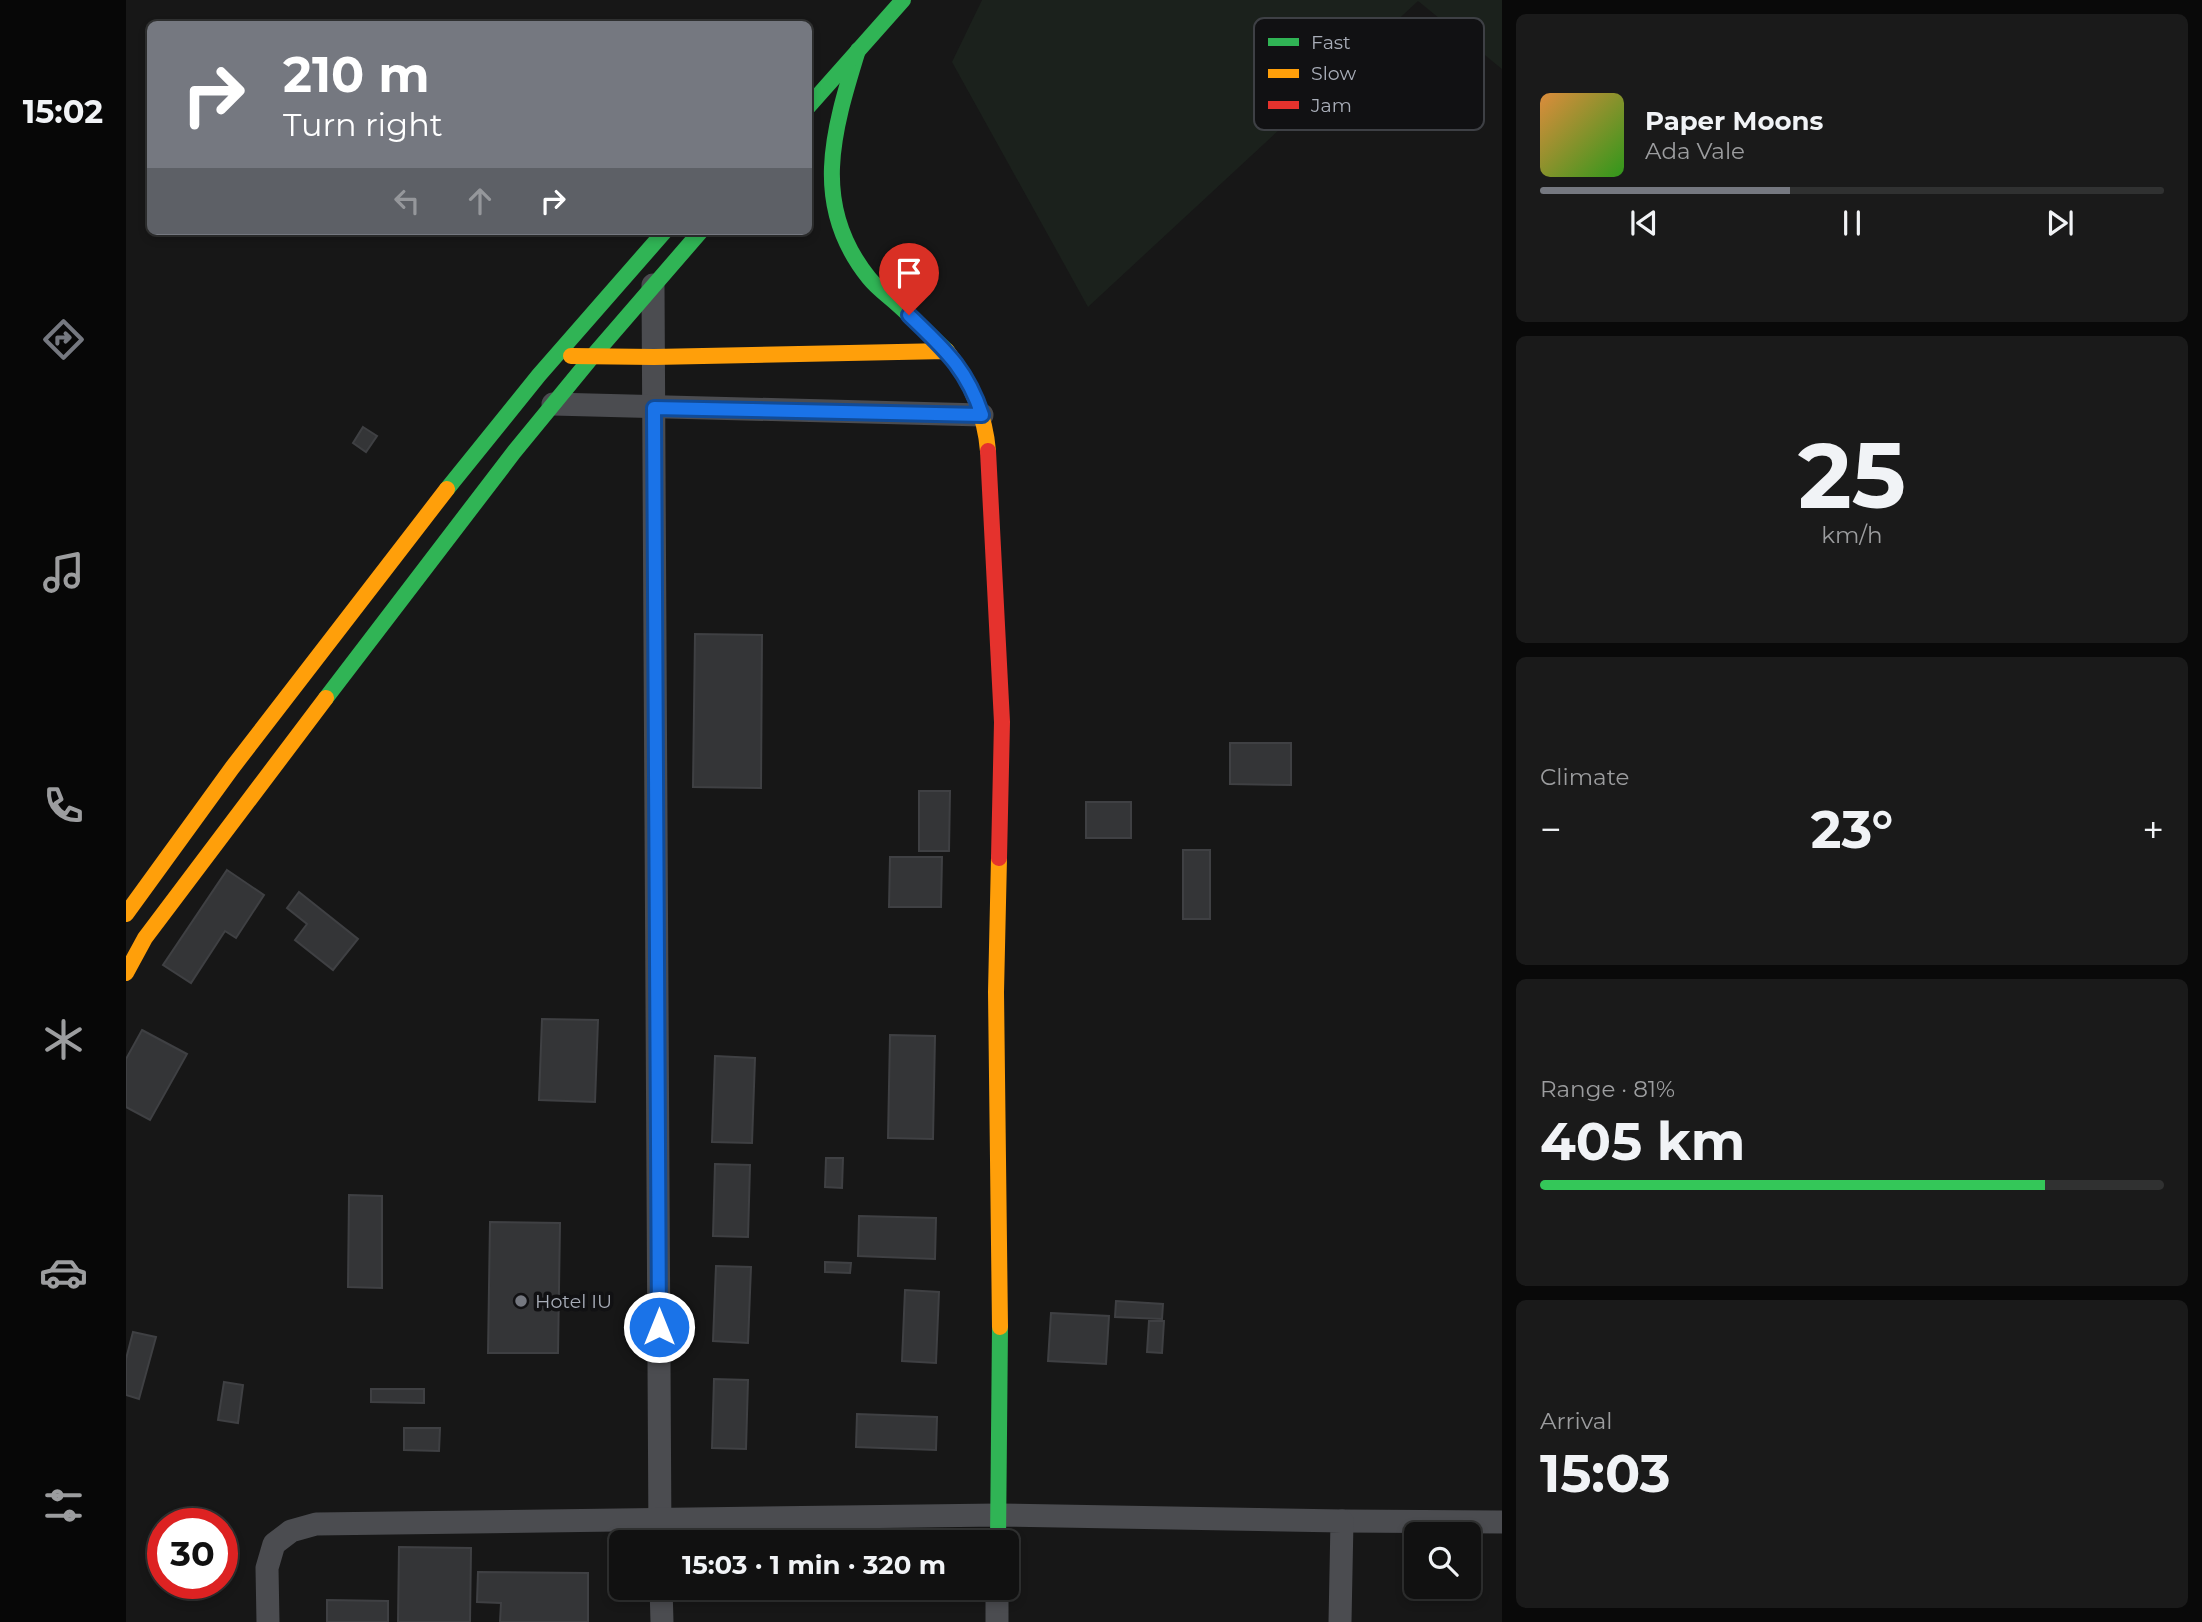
<!DOCTYPE html>
<html lang="en">
<head>
<meta charset="utf-8">
<style>
	:root { --surface:#111; --page:#1a1a1a; --text:#f1f3f6; --muted:#9c9d9f; --line:#303131; --accent:#757880 }
	body { margin:0; font-family:Montserrat,sans-serif; background:var(--page); color:var(--text); height:100vh; display:flex; flex-direction:column; font-size:26px; white-space:nowrap }
	* { box-sizing:border-box; margin:0 }
	p { font-size:23px; color:var(--muted) }
	.icon { flex:none; width:38px; height:38px; fill:none; stroke:currentColor; stroke-width:2; stroke-linecap:round; stroke-linejoin:round }
	.map { position:relative; flex:1; overflow:hidden }
	.sheet { display:flex; flex-direction:column; gap:14px; padding:14px; background:#090909; width:700px }
	.sheet>* { flex:none }
	.guide { position:absolute; left:21px; top:21px; width:665px; height:214px; border-radius:10px; box-shadow:0 4px 10px #0003,0 0 0 2px var(--line); background:#757880; color:#fff; overflow:hidden }
	.fabs { position:absolute; left:1278px; top:1522px; display:grid; gap:14px }
	.fabs a { display:grid; place-items:center; width:77px; height:77px; border-radius:10px; background:var(--surface); box-shadow:0 4px 10px #0003,0 0 0 2px var(--line); font-size:35px }
	.speed { position:absolute; left:21px; top:1508px; display:flex; gap:14px; font-size:35px; font-weight:700; text-align:center }
	.speed>* { display:grid; place-content:center; width:91px; height:91px; border-radius:50%; background:var(--surface); box-shadow:0 4px 10px #0003,0 0 0 2px var(--line); line-height:1 }
	.speed .limit { border:10px solid #d22; background:#fff; color:#111 }
	.pin { position:absolute; display:grid; place-items:center; width:60px; height:60px; color:#fff; margin:-72px -30px; border-radius:50% 50% 50% 0; rotate:-45deg; box-shadow:0 0 7px #0007 }
	.pin .icon { rotate:45deg }
	.me { position:absolute; width:77px; margin:-38px; rotate:0deg; stroke-linejoin:round; filter:drop-shadow(0 0 5px #0008) }
	.turn { display:flex; align-items:center; gap:24px; height:147px; padding:0 21px; font-size:32px }
	.turn .icon { width:91px; height:91px; stroke-width:2.5 }
	.turn b { display:block; font-size:49px; line-height:60px }
	.lanes { display:flex; align-items:center; height:66px; padding:0 21px; background:#0003; justify-content:center; gap:35px; direction:ltr }
	.lanes .off { opacity:.35 }
	.big { font-size:52px; font-weight:700; line-height:1.1 }
	.sheet .widget { flex:1; display:flex; flex-direction:column; justify-content:center; gap:10px; min-width:0; padding:0 24px; border-radius:10px; background:var(--page) }
	.sheet .dial { align-items:center; gap:0 }
	.dial b { font-size:91px; line-height:1 }
	.song { display:flex; align-items:center; gap:21px }
	.cover { width:84px; height:84px; border-radius:10px; background:linear-gradient(135deg,hsl(30 70% 55%),hsl(110 70% 35%)) }
	.played { height:7px; border-radius:4px; background:linear-gradient(90deg,var(--accent) 40%,var(--line) 40%) }
	.keys { display:flex; justify-content:space-around; direction:ltr }
	.heat { display:flex; justify-content:space-between; align-items:center; font-size:38px; direction:ltr }
	.charge { height:10px; border-radius:5px; background:linear-gradient(90deg,#34c759 81%,var(--line) 0) }
	.trip { position:absolute; left:483px; top:1530px; width:410px; height:70px; border-radius:10px; background:var(--surface); box-shadow:0 4px 10px #0003,0 0 0 2px var(--line); font-weight:700; line-height:70px; text-align:center }
	main { display:flex; flex:1; min-height:0 }
	.tab-bar { display:flex; flex-direction:column; width:126px; justify-content:space-around; align-items:center; background:#070707; color:var(--muted) }
	.tab-bar .icon { width:49px; height:49px }
	.tab-bar .selected { color:var(--accent) }
	.tab-bar b { font-size:32px; color:var(--text) }
	.map>svg:first-child { display:block }
	.green { fill:#1b211c }
	.building { fill:#343537; stroke:#3f4043; stroke-width:2 }
	.lines { fill:none; stroke-linecap:round; stroke-linejoin:round }
	.street { stroke:#4b4c50; stroke-width:23 }
	.fast { stroke:#30b455; stroke-width:16 }
	.slow { stroke:#ff9f0a; stroke-width:16 }
	.jam { stroke:#e5322d; stroke-width:16 }
	.route-casing { stroke:#114b97; stroke-width:18 }
	.route { stroke:#1a73e8; stroke-width:12 }
	.poi-dot { fill:#757880; stroke:#111113; stroke-width:2.5 }
	.labels { text-anchor:middle; stroke-width:7; stroke-linejoin:round; paint-order:stroke }
	.poi-label { font-size:19px; fill:#a8adb8; stroke:#111113; text-anchor:start }
	.key { fill:#111113; stroke:#3e4045; stroke-width:2 }
	.key-label { font-size:19px; fill:#a8adb8 }
</style>
</head>
<body>
<main>
<nav class="tab-bar">
<b>15:02</b>
<svg class="icon selected" aria-label="directions" viewBox="0 0 24 24"><path d="M12 3l9 9-9 9-9-9zM9 14v-3h6M13 9l2 2-2 2"/></svg>
<svg class="icon" aria-label="music" viewBox="0 0 24 24"><path d="M9 18V5l10-2v13"/><circle cx="6" cy="18" r="3"/><circle cx="16" cy="16" r="3"/></svg>
<svg class="icon" aria-label="phone" viewBox="0 0 24 24"><path d="M5 4h4l2 5-3 2q2 4 5 5l2-3 5 2v4C11 20 4 13 5 4z"/></svg>
<svg class="icon" aria-label="climate" viewBox="0 0 24 24"><path d="M12 3v18M4 7l16 10M4 17L20 7"/></svg>
<svg class="icon" aria-label="car" viewBox="0 0 24 24"><path d="M5 17H2v-5l4-1 3-4h7l3 4 3 1v5h-3M9 17h6M6 11h13"/><circle cx="7" cy="17" r="2"/><circle cx="17" cy="17" r="2"/></svg>
<svg class="icon" aria-label="filters" viewBox="0 0 24 24"><path d="M4 7h16M4 17h16"/><circle cx="9" cy="7" r="2"/><circle cx="15" cy="17" r="2"/></svg>
</nav>
<div class="map">
<svg width="1376" height="1622" viewBox="0 0 1376 1622">
	<rect width="100%" height="100%" fill="#171717"/>
	<path class="green" d="M856 0H1376V69L1292 1 962 307 826 62Z"/>
	<g class="building">
		<path d="M237 427 251 436 240 452 227 443Z"/>
		<path d="M569 634 636 635 635 788 567 787Z"/>
		<path d="M1104 743H1165V785L1104 784Z"/>
		<path d="M793 791H824L823 851H793Z"/>
		<rect x="960" y="802" width="45" height="36"/>
		<rect x="1057" y="850" width="27" height="69"/>
		<path d="M764 857H816L815 907H763Z"/>
		<path d="M101 870 138 895 110 938 99 931 65 983 37 965Z"/>
		<path d="M173 892 232 939 207 970 169 940 181 924 161 908Z"/>
		<path d="M416 1019 472 1020 469 1102 413 1100Z"/>
		<path d="M16 1030 61 1054 24 1120 0 1107V1059Z"/>
		<path d="M764 1035 809 1036 807 1139 762 1138Z"/>
		<path d="M589 1056 629 1058 626 1143 586 1142Z"/>
		<path d="M700 1158H717L716 1188 699 1187Z"/>
		<path d="M589 1164 624 1165 622 1237 587 1236Z"/>
		<path d="M223 1195 256 1196V1288L222 1287Z"/>
		<path d="M733 1216 810 1218 809 1259 732 1256Z"/>
		<path d="M364 1222 434 1223 432 1353H362Z"/>
		<path d="M699 1262 725 1263 724 1273 699 1272Z"/>
		<path d="M590 1266 625 1267 622 1343 587 1341Z"/>
		<path d="M779 1290 813 1292 810 1363 776 1361Z"/>
		<path d="M990 1301 1037 1304 1036 1319 989 1317Z"/>
		<path d="M925 1313 983 1316 980 1364 922 1361Z"/>
		<path d="M1023 1321H1038L1036 1353 1021 1352Z"/>
		<path d="M7 1332 30 1337 13 1399 0 1395V1359Z"/>
		<path d="M588 1379 622 1380 620 1449 586 1448Z"/>
		<path d="M98 1382 117 1385 112 1423 92 1420Z"/>
		<path d="M245 1389H298V1403L245 1402Z"/>
		<path d="M731 1414 811 1417 810 1450 730 1447Z"/>
		<path d="M278 1428H314L313 1451 278 1450Z"/>
		<path d="M273 1547 345 1548 344 1622H272Z"/>
		<path d="M352 1572 462 1573V1622H374L375 1603 351 1602Z"/>
		<path d="M201 1600 262 1601V1622H201Z"/>
	</g>
	<g class="lines">
		<g class="street">
			<path d="M527 285 534 1542"/>
			<path d="M427 404 856 415"/>
			<path d="M1216 1521 1376 1522"/>
			<path d="M535 1587 536 1622"/>
			<path d="M142 1622 141 1568 148 1544 165 1531 190 1524 872 1515 1216 1521 1214 1622"/>
			<path d="M871 1622V1587"/>
		</g>
		<g class="fast">
			<path d="M732 50C707 131 684 205 743 278 751 288 761 295 770 303 788 319 804 335 821 351"/>
			<path d="M682 107 777 0"/>
			<path d="M321 489 413 375 539 231"/>
			<path d="M200 698 388 452 466 357 575 231"/>
			<path d="M872 1542 874 1327"/>
		</g>
		<g class="slow">
			<path d="M445 356 528 357 821 351C844 381 859 413 862 451"/>
			<path d="M873 858 870 992 874 1327"/>
			<path d="M0 914 106 768 321 489"/>
			<path d="M0 973 19 938 200 698"/>
		</g>
		<path class="jam" d="M862 451 876 722 873 858"/>
	</g>
	<g class="lines">
		<defs>
			<path id="route" d="M533 1327 528 408 856 415C840 367 818 349 783 315"/>
		</defs>
		<use href="#route" class="route-casing"/>
		<use href="#route" class="route"/>
	</g>
	<circle class="poi-dot" cx="395" cy="1301" r="7"/>
	<g class="labels">
		<g class="poi-label">
			<text x="409" y="1308">Hotel IU</text>
		</g>
	</g>
	<rect x="1128" y="18" width="230" height="112" rx="10" class="key"/>
	<rect x="1142" y="38" width="31" height="8" fill="#30b455"/>
	<rect x="1142" y="69" width="31" height="9" fill="#ff9f0a"/>
	<rect x="1142" y="101" width="31" height="8" fill="#e5322d"/>
	<g class="key-label">
		<text x="1185" y="49">Fast</text>
		<text x="1185" y="80">Slow</text>
		<text x="1185" y="112">Jam</text>
	</g>
</svg>
<div class="fabs">
<a><svg class="icon" aria-label="search" viewBox="0 0 24 24"><circle cx="10" cy="10" r="6"/><path d="M15 15l6 6"/></svg></a>
</div>
<div class="speed"><div class="limit">30</div></div>
<div class="pin" style="left:783px;top:315px;background:#d93025"><svg class="icon" aria-label="arrive" viewBox="0 0 24 24"><path d="M6 21V4h12l-3 4 3 4H6"/></svg></div>
<svg class="me" style="left:533px;top:1327px" viewBox="-20 -20 40 40"><circle r="17" fill="#1a73e8" stroke="#fff" stroke-width="3"/><path d="M0-11L8 9 0 5-8 9z" fill="#fff"/></svg>
<div class="trip">15:03 · 1 min · 320 m</div>
<div class="guide">
<div class="turn"><svg class="icon" aria-label="right" viewBox="0 0 24 24"><path d="M7 20v-9h11M14 6l5 5-5 5"/></svg><div><b>210 m</b>Turn right</div></div>
<div class="lanes"><svg class="icon off" aria-label="left" viewBox="0 0 24 24"><path d="M17 20v-9H6M10 6l-5 5 5 5"/></svg><svg class="icon off" aria-label="ahead" viewBox="0 0 24 24"><path d="M12 20V5M6 11l6-6 6 6"/></svg><svg class="icon" aria-label="right" viewBox="0 0 24 24"><path d="M7 20v-9h11M14 6l5 5-5 5"/></svg></div>
</div>
</div>
<section class="sheet">
<div class="widget">
<div class="song"><i class="cover"></i><div><b>Paper Moons</b><p>Ada Vale</p></div></div>
<div class="played"></div>
<div class="keys"><svg class="icon" aria-label="previous" viewBox="0 0 24 24"><path d="M18 5L8 12l10 7zM5 5v14"/></svg><svg class="icon" aria-label="pause" viewBox="0 0 24 24"><path d="M8 5v14M16 5v14"/></svg><svg class="icon" aria-label="next" viewBox="0 0 24 24"><path d="M6 5l10 7-10 7zM19 5v14"/></svg></div>
</div>
<div class="widget dial"><b>25</b><p>km/h</p></div>
<div class="widget"><p>Climate</p>
<div class="heat"><a>−</a><b class="big">23°</b><a>+</a></div>
</div>
<div class="widget"><p>Range · 81%</p><b class="big">405 km</b><div class="charge"></div></div>
<div class="widget"><p>Arrival</p><b class="big">15:03</b></div>
</section>
</main>
</body>
</html>
